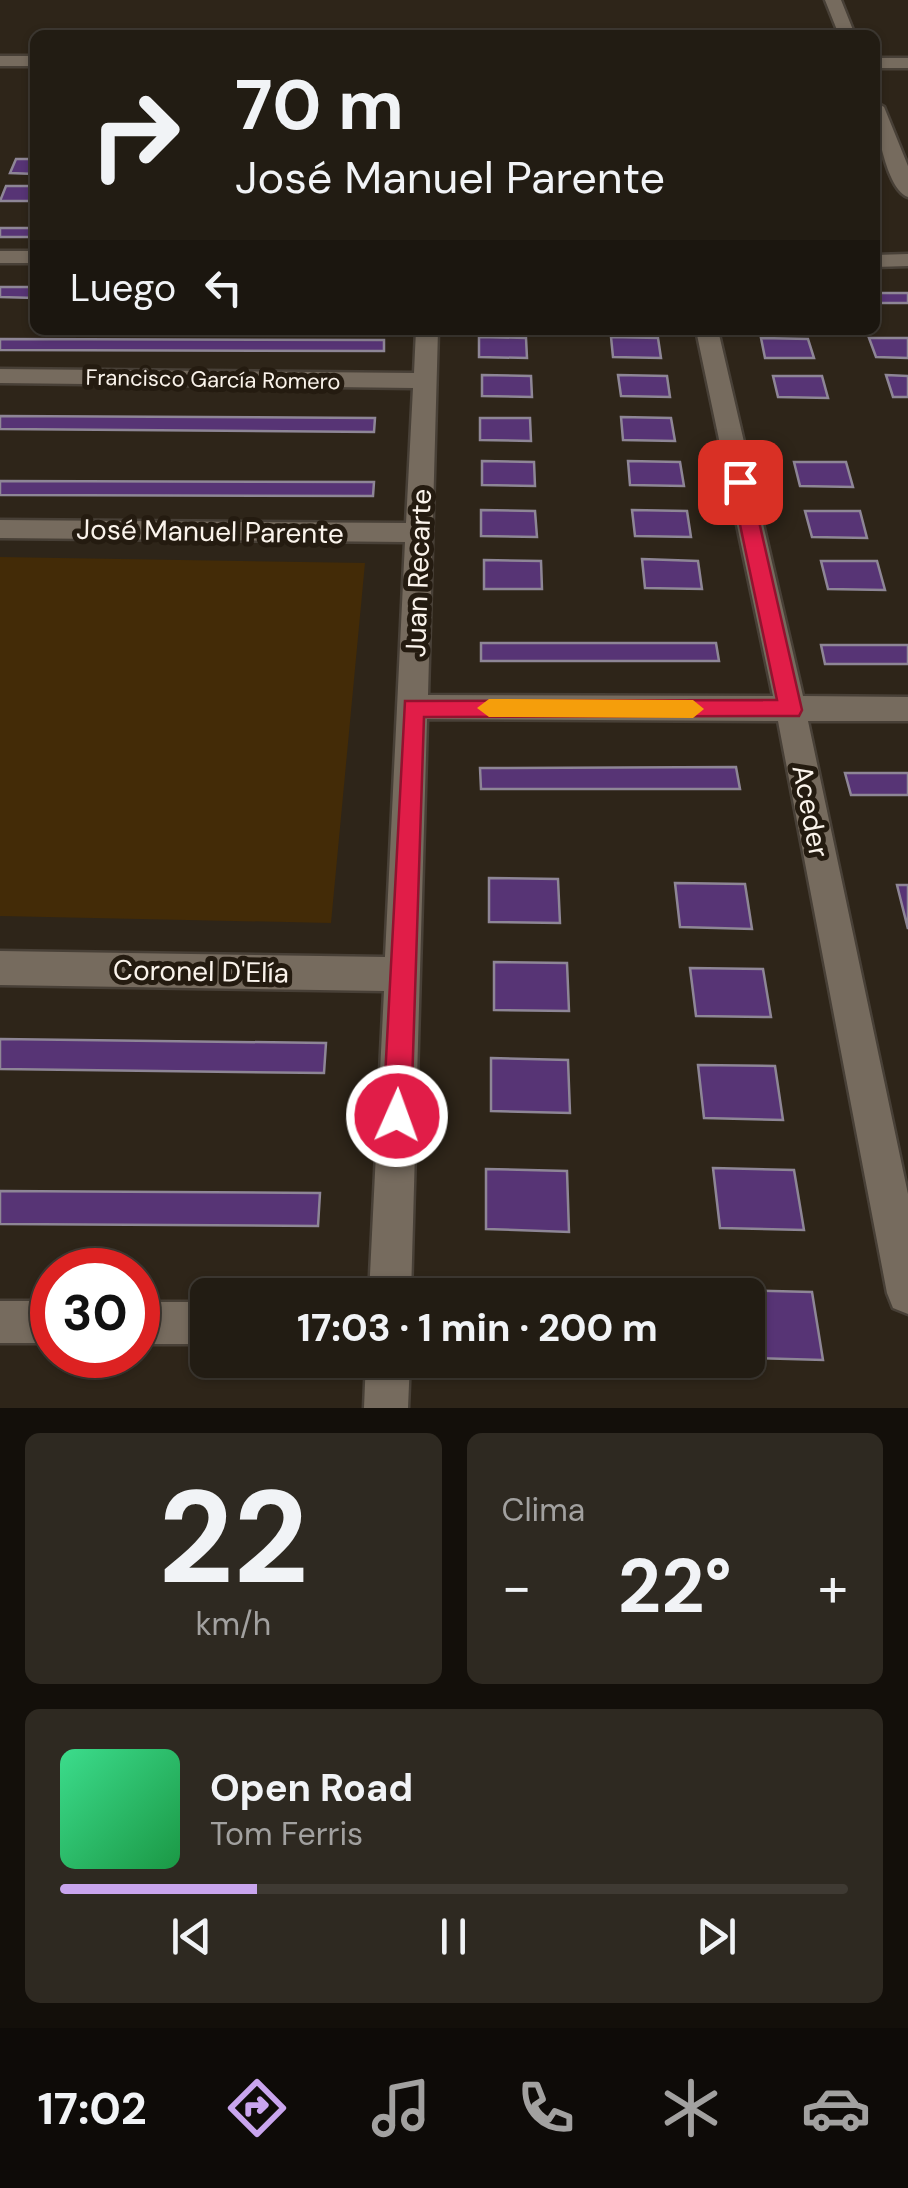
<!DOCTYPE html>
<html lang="es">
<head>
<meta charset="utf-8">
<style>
	:root { --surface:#221c13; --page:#2e2921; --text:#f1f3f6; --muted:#a2a1a0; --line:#3f3a33; --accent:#c9a5ee }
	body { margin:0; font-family:"DM Sans",sans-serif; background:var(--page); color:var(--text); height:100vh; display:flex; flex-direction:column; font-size:38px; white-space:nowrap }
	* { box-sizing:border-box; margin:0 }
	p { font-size:32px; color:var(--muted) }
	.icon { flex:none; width:55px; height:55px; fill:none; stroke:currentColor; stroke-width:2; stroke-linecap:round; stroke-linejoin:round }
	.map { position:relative; height:1408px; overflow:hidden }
	.sheet { display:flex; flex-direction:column; gap:25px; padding:25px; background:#130f0a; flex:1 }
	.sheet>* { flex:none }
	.hud { position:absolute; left:30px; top:30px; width:850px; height:305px; border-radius:15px; box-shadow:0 2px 8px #0004,0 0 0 2px var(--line); background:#221c13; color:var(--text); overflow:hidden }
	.speed { position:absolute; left:30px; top:1248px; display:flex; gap:20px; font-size:50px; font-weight:700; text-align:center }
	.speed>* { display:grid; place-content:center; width:130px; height:130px; border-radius:50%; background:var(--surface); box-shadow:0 2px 8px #0004,0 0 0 2px var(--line); line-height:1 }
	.speed .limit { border:15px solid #d22; background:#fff; color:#111 }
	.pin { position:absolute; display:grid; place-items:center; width:85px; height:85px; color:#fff; margin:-42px; border-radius:20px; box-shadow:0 5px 15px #0006 }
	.me { position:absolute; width:110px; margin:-55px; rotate:2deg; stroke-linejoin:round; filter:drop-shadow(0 0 8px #0008) }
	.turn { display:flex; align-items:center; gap:35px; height:210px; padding:0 40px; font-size:45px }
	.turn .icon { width:130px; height:130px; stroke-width:2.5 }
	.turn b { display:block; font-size:70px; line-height:85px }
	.then { display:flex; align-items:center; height:95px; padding:0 40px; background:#0003; gap:20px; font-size:38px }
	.big { font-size:75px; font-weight:700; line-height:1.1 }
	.sheet .tile { flex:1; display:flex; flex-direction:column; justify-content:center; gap:15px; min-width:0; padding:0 35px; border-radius:15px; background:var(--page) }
	.sheet .dial { align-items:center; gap:0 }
	.dial b { font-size:130px; line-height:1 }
	.song { display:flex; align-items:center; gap:30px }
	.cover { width:120px; height:120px; border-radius:15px; background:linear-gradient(135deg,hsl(150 70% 55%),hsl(140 70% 35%)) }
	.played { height:10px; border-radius:5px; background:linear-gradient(90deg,var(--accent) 25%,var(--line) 25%) }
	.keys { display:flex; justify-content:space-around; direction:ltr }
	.heat { display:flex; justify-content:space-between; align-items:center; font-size:55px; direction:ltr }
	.sheet .tiles { flex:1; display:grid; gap:25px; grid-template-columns:1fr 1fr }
	.tile:last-child { grid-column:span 2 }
	.trip { position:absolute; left:190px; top:1278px; width:575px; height:100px; border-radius:15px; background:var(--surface); box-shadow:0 2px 8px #0004,0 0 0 2px var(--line); font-weight:700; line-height:100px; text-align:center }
	.tab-bar { display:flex; height:160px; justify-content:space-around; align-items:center; background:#0e0b08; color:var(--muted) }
	.tab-bar .icon { width:70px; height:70px }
	.tab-bar .on { color:var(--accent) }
	.tab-bar b { font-size:45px; color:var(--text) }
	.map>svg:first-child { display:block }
	.green { fill:#432b07 }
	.building { fill:#573475; stroke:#8e8696; stroke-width:2.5 }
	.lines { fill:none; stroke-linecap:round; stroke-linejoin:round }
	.minor-casing { stroke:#484037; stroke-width:5 }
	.minor { fill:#766b5e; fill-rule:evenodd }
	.route { fill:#e11d48; stroke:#92132f; stroke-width:2.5 }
	.slow { fill:#f59e0b }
	.labels { text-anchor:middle; stroke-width:10; stroke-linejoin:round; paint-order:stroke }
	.far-street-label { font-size:22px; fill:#faf3eb; stroke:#241b10 }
	.street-label { font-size:28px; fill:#faf3eb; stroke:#241b10 }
</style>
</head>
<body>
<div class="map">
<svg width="908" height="1408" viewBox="0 0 908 1408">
	<rect width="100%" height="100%" fill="#2e2519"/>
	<path class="green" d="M0 557 365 563 331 923 0 916Z"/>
	<g class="building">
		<path d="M16 159H35V174L10 173Z"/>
		<path d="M6 186H35V201H0Z"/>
		<rect x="0" y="228" width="35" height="9"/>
		<path d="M0 287H35V298L0 297Z"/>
		<rect x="875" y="293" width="33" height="10"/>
		<path d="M479 337 526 338 527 358 479 357Z"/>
		<path d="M611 337 658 338 661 358 613 357Z"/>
		<path d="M761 338 808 339 814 358H765Z"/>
		<path d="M869 338H908V358L876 357Z"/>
		<path d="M0 339 384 340V351L0 350Z"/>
		<path d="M482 375 531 376 532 397 482 396Z"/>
		<path d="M618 375 667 376 670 397 621 396Z"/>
		<path d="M886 375 908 376V397H893Z"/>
		<path d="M773 376H822L828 398 778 397Z"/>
		<path d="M0 416 375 418 374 432 0 429Z"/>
		<path d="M621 417 671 418 675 441 623 440Z"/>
		<path d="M480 418H530L531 441 480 440Z"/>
		<path d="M482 461 534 462 535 486 482 485Z"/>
		<path d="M628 461 680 462 684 486 630 485Z"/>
		<path d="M794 462H846L853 487 800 486Z"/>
		<path d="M0 481 374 482 373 496 0 495Z"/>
		<path d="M481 510 535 511 537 537 481 536Z"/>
		<path d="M632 510 687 511 691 537 635 536Z"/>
		<path d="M805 511H860L867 538 812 537Z"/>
		<path d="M642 559 698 561 702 589 645 588Z"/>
		<path d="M484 560 541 561 542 589H484Z"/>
		<path d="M821 561H877L885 590 828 589Z"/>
		<path d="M481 643H716L719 661H481Z"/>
		<path d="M821 645H908V664H825Z"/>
		<path d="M736 767 740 789H481L480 768Z"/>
		<path d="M845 773H908V795H851Z"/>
		<path d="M489 878 558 879 560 923 489 922Z"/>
		<path d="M675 883 745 884 752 929 680 927Z"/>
		<path d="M897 885H908V929Z"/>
		<path d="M494 962 567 963 569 1011 494 1010Z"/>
		<path d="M690 968 763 969 771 1017 696 1016Z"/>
		<path d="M0 1039 326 1043 324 1073 0 1069Z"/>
		<path d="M491 1058 568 1060 570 1113 491 1111Z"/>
		<path d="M698 1065 775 1066 783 1120 704 1118Z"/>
		<path d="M713 1168 794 1170 804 1230 720 1228Z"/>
		<path d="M486 1169 567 1171 569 1232 486 1229Z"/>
		<path d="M0 1191 320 1193 318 1226 0 1224Z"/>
		<path d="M494 1282 580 1284V1295H494Z"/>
		<path d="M726 1290 812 1292 823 1360 748 1358V1295H726Z"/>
	</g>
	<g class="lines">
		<defs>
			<g id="minor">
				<path d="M825 0H841L855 35H839Z"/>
				<rect x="0" y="56" width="35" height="10"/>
				<rect x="875" y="58" width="33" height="10"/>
				<path d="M875 102 884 107 908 166V197C886 190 875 123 875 102Z"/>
				<rect x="0" y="251" width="35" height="12"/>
				<path d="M908 254V266L875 267V255Z"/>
				<path d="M416 330H438L428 695 773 696 696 330H718L803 696 908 697V721H808L908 1194V1314L893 1308 887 1293 778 721 427 719 411 1295H369L384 991 0 985V951L385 957 405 542 0 538V520L406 523 413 388 0 383V369L414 373Z"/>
				<rect x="0" y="1301" width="52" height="42"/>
				<rect x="138" y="1302" width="70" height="42"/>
				<path d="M366 1360H410L408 1408H364Z"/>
			</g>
		</defs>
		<use href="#minor" class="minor-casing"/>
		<use href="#minor" class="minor"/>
	</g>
	<path class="route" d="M740 475 750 482 802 710 799 716 424 717 411 1116 407 1127 397 1131 387 1127 383 1116 405 701 777 700 731 482Z"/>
	<path class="slow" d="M489 699 693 700 704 709 693 718 489 717 477 708Z"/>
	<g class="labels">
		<g class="far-street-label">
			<text transform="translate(213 379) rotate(1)" y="8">Francisco García Romero</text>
		</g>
		<g class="street-label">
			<text transform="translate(210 531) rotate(1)" y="10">José Manuel Parente</text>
			<text transform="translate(418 573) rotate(-88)" y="10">Juan Recarte</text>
			<text transform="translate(811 811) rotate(79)" y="10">Aceder</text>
			<text transform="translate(201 971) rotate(1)" y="10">Coronel D'Elía</text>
		</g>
	</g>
</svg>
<div class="speed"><div class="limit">30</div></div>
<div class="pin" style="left:740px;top:482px;background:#d93025"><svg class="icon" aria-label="arrive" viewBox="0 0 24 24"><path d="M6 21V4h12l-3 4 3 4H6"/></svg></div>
<svg class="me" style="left:397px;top:1116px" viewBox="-20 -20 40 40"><circle r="17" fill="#e11d48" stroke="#fff" stroke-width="3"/><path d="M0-11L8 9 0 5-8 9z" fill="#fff"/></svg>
<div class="trip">17:03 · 1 min · 200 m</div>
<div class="hud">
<div class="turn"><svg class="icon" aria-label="right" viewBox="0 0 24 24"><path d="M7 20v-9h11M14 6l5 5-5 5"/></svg><div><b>70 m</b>José Manuel Parente</div></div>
<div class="then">Luego<svg class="icon" aria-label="left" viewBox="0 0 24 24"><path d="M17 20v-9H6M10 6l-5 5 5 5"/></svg></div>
</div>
</div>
<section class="sheet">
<div class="tiles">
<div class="tile dial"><b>22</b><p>km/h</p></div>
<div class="tile"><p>Clima</p>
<div class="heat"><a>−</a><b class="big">22°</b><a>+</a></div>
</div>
<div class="tile">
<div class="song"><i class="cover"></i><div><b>Open Road</b><p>Tom Ferris</p></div></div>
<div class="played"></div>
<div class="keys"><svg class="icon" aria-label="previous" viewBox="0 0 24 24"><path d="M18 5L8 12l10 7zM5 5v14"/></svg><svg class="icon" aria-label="pause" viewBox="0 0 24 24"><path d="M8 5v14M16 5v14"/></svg><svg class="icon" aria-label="next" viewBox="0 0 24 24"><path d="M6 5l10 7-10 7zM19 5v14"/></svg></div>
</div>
</div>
</section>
<nav class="tab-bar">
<b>17:02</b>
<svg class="icon on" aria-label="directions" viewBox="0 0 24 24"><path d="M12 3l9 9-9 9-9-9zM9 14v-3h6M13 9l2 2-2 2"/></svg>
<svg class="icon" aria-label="music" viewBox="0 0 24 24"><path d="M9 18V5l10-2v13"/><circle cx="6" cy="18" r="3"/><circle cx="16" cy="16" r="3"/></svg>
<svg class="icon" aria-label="phone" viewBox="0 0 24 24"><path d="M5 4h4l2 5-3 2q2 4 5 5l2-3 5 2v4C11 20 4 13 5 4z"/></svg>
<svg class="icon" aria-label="climate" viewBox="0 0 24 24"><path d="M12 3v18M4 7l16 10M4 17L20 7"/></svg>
<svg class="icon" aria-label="car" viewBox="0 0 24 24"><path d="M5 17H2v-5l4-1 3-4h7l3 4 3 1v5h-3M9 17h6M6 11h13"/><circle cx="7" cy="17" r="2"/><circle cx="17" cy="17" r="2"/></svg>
</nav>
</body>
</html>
